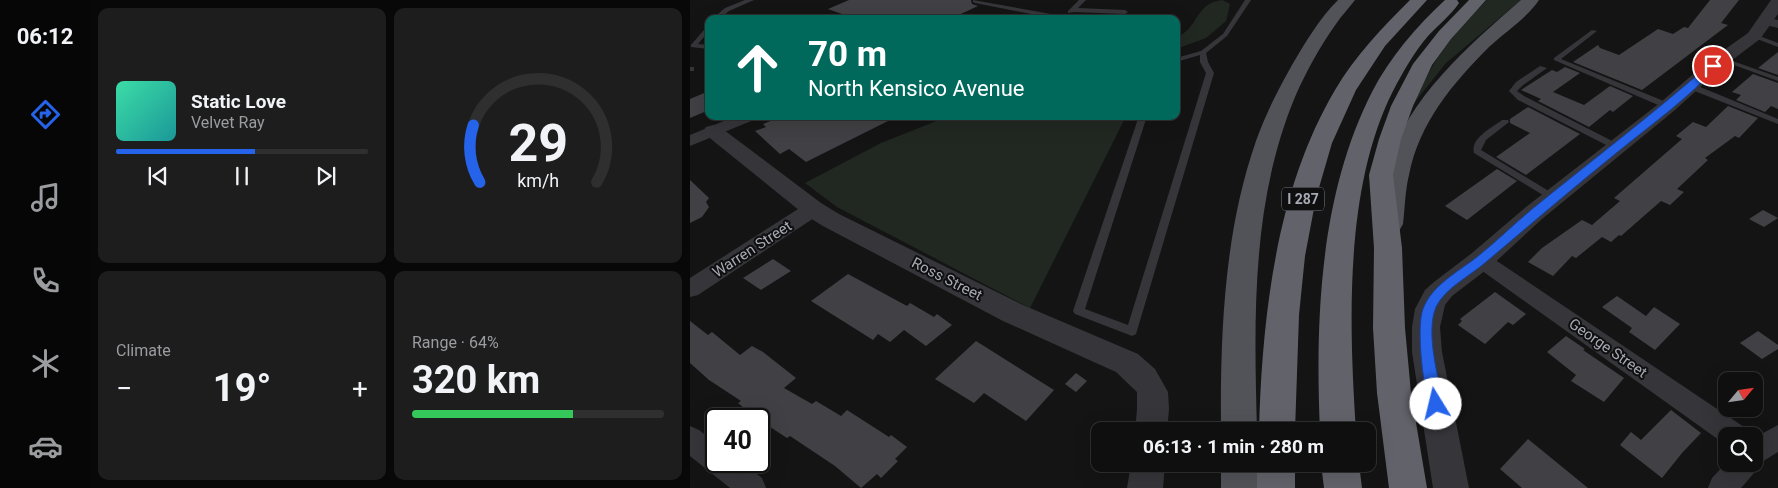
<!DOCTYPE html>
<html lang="en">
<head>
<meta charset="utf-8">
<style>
	:root { --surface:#0f0f10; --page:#1d1d1e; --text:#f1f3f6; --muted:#9b9c9f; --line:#2f2f30; --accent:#2563eb }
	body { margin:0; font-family:Roboto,sans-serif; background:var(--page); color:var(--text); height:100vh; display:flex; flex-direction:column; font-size:19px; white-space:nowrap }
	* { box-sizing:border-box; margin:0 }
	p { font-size:16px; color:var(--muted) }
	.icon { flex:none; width:28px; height:28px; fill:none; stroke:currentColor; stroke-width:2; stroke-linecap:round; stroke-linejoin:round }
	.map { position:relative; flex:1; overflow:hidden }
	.drawer { display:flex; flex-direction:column; gap:8px; padding:8px; background:#080809; width:600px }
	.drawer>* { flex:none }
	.banner { position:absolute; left:15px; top:15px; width:475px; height:105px; border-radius:10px; box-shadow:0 5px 20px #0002,0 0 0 1px var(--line); background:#00695c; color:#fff; overflow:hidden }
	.needle { width:32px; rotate:61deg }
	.tools { position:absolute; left:1028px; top:372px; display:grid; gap:10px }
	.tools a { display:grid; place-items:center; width:45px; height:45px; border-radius:10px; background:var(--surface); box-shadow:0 5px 20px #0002,0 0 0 1px var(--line); font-size:25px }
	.speed { position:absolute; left:15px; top:408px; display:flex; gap:10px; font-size:25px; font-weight:700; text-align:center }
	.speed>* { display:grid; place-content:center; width:65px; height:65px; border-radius:50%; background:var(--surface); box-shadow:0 5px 20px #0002,0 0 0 1px var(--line); line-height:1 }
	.speed .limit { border:2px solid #111; border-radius:8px; background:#fff; color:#111 }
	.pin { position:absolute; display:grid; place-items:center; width:42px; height:42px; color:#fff; margin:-21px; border:2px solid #fff; border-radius:50%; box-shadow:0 1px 5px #0007 }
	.me { position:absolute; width:55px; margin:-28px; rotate:351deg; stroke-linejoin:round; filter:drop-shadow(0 0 4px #0008) }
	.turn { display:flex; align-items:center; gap:18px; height:105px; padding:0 20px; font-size:22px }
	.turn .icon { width:65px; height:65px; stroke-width:2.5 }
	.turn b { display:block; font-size:35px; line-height:42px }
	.big { font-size:38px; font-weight:700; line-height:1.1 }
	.drawer .widget { flex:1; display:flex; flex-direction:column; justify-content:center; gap:8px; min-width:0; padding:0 18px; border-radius:10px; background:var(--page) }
	.drawer .dial { align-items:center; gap:0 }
	.dial svg { height:130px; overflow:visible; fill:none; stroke:var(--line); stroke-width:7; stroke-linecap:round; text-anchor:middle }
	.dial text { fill:var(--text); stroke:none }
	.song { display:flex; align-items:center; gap:15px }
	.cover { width:60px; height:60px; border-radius:8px; background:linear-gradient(135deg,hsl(160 70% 55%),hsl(180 70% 35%)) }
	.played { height:5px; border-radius:2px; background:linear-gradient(90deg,var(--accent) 55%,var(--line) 55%) }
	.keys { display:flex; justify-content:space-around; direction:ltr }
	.heat { display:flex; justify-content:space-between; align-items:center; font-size:28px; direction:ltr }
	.charge { height:8px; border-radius:4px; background:linear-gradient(90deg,#34c759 64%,var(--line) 0) }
	.drawer .tiles { flex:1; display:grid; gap:8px; grid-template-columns:repeat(2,1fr) }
	.trip { position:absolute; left:401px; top:422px; width:285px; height:50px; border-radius:10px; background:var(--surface); box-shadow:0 5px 20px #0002,0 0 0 1px var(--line); font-weight:700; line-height:50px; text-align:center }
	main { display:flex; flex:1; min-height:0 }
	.tab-bar { display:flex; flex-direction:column; width:90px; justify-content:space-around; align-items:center; background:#060606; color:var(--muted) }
	.tab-bar .icon { width:35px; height:35px }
	.tab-bar .active { color:var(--accent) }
	.tab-bar b { font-size:22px; color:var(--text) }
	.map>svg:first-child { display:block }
	.green { fill:#212822 }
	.building { fill:#414145 }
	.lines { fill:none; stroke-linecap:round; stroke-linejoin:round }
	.service { fill:#36353a; fill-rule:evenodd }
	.minor { fill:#36353a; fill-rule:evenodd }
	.tertiary { fill:#36353a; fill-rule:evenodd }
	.primary { fill:#525259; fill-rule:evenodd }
	.motorway { fill:#62636a; fill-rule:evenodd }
	.route { fill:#2563eb; stroke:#184099 }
	.labels { text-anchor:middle; stroke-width:4; stroke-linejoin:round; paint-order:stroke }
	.shield { fill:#0f0f10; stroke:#797b83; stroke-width:1 }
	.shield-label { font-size:14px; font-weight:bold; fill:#a7a9b4 }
	.street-label { font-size:15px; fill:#a7a9b4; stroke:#0f0f10 }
</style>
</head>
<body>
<main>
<nav class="tab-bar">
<b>06:12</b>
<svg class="icon active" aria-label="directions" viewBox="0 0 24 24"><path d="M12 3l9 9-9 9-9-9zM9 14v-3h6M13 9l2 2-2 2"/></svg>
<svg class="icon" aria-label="music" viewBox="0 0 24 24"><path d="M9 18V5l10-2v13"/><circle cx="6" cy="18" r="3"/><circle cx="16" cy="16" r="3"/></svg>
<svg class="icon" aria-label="phone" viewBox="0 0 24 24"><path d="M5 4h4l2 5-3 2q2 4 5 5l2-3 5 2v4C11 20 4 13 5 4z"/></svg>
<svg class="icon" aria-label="climate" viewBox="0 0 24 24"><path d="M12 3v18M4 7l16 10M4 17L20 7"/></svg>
<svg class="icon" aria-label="car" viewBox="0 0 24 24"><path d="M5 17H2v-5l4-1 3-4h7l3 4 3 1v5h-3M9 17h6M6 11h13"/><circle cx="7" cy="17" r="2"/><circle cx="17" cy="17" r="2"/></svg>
</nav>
<section class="drawer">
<div class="tiles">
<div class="widget">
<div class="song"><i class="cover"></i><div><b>Static Love</b><p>Velvet Ray</p></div></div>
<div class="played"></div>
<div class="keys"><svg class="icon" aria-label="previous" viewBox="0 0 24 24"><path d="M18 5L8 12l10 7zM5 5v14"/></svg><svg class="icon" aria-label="pause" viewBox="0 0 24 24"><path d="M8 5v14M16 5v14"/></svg><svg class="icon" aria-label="next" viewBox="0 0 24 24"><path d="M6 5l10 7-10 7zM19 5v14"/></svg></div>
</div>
<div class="widget dial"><svg viewBox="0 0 100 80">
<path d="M14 69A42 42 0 1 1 86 69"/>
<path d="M14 69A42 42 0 0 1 10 34" stroke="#2563eb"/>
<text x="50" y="56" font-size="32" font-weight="700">29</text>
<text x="50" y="72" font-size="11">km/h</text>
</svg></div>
<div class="widget"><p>Climate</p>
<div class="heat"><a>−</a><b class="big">19°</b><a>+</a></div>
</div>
<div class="widget"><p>Range · 64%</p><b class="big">320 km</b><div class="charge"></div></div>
</div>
</section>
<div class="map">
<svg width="1088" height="488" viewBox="0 0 1088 488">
	<rect width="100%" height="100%" fill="#141415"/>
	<g class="green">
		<path d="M532 0 540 4 536 21 516 38 486 49V38C510 27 504 4 532 0Z"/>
		<path d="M797 0H831L756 63 724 103C743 59 763 34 797 0Z"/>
		<path d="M259 116H436L340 308 147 207 115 183 191 143Z"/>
	</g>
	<g class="building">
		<path d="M159 0H281L282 4 288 6 260 19H166L138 9Z"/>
		<path d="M1020 0H1049L1031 23 1038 25 952 90 883 62 908 45 910 48 929 55 968 29 983 34 994 27 998 28Z"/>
		<path d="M1088 52V75L1068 68Z"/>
		<path d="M875 67 890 73 863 92 894 105 920 86 943 96 923 112 920 110 899 127 848 101 851 99 831 90 862 70 867 72Z"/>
		<path d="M1063 74 1088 83V109L1081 106 1075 112 1046 100 1051 95 1042 92Z"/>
		<path d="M19 91V110L0 118V99Z"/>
		<path d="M1038 106 1068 118 1049 138 1045 136 1015 158 1018 160 987 189 994 192 980 205 971 201 931 236 929 235 921 242 912 237 886 258 882 256 863 276 838 262 852 248 892 220 902 225 930 201 924 198 992 139 986 136 1003 122 1016 127Z"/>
		<path d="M838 107 890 134 836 175 806 157 840 133 820 123V119Z"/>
		<path d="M93 116H208L116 162 99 149 90 154 65 131 76 127 73 124Z"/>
		<path d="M807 169 827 181 777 220 755 206Z"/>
		<path d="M0 180 19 198 16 202 19 207 12 217 0 223Z"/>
		<path d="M1073 210 1088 218 1074 227 1059 219Z"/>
		<path d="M83 259 101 271 71 290 53 278Z"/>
		<path d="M158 274 217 306 220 303 244 317 247 314 262 325 236 346 214 330 200 342 188 334 183 340 121 301Z"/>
		<path d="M805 292 836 314 823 325 818 322 795 344 768 325 772 321 770 319Z"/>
		<path d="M927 296 956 316 964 307 990 324 965 350 939 332 942 328 912 307Z"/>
		<path d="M0 321 18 335 22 332 50 355 62 346 73 352 106 378 94 388 122 404 126 401 151 416 157 410 199 437 201 435 217 447 205 459 208 461 191 478 187 474 171 488 145 466 100 436 97 438 66 418 48 403 51 401 19 380 0 363Z"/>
		<path d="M1068 331 1088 345V349L1072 359 1050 343Z"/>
		<path d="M876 336 895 349 893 350 934 378 914 402 881 381 886 375 857 352Z"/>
		<path d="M286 341 364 390 336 421 294 393 284 403 245 379Z"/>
		<path d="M386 373 397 381 386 392 375 384Z"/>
		<path d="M981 410 1011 433 992 453 972 478 930 445 941 432 951 440Z"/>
		<path d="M838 439 898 488H832L810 469Z"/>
	</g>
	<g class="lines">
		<g class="service">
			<path d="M55 0H64L39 11 29 19H22L35 8Z"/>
			<path d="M283 0 372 16 375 18 366 19 285 3 283 2Z"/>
			<path d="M389 0H396L388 8 435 10 438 12 435 14 384 12 378 13V11Z"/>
			<path d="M555 0H561L537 36 516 53 518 62 524 73 446 334 442 336 385 314 383 311 449 116H457L395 309 438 325 516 73 510 62V55L486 62V58L511 51 533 34Z"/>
			<path d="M19 24V31L8 44 19 45V49L1 47V45Z"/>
			<path d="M902 30 907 31 871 59 981 104V108H975L864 60V58Z"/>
			<path d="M1064 34 1088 43V47L1062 37V35Z"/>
			<path d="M1030 58H1034L1088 77V81L1030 60Z"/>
			<path d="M850 66 857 68 832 86 827 91 834 96 930 145V149H924L828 100 819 91 826 82Z"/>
			<rect x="0" y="67" width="4" height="4"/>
			<path d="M997 84H1003L1088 119V124L997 88Z"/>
			<path d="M812 120H818L819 122 796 140 791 150 867 196 869 198 867 200H861L784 153C780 138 802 128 812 120Z"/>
		</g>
		<g class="minor">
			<path d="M1076 17 1088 20V28L1072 24 1070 21 1072 18Z"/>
			<path d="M46 116H68L66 119 0 146V135Z"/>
			<path d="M123 203 130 204 132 209 130 214 8 295 0 297V278L116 204Z"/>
			<path d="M791 252 798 255 1054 427 1058 436H1036V445L784 265 781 260 784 255Z"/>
			<path d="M1088 425V452L1067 465 1064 473 1051 488H1018L1022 478 1036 463 1064 464V438Z"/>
			<path d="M0 426 9 430 26 443V461H50L72 478 76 488H40L0 456Z"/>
		</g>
		<g class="tertiary">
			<path d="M1081 0H1088V14L1070 39 1029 70 985 110 852 219 800 267 762 296 755 305 750 327 752 352 779 488H743L722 352V327L725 309 735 290 744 282 782 253 836 207 971 102 1017 62 1058 33Z"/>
			<path d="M23 125 30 127 131 203 149 214 333 305 448 354 465 369 478 392 479 409 477 431H445L447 409V392L426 372 313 321 133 226 115 215 16 135 13 131 16 127Z"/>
			<path d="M441 464H475L473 488H437Z"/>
		</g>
		<g class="primary">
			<path d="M648 0H665C659 8 652 15 646 24 630 46 616 72 605 97 561 203 564 318 567 431H531C530 335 534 232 566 141 575 115 588 90 602 65 615 43 629 19 648 0Z"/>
			<path d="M831 0H849C837 18 815 32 799 47 763 83 729 123 719 175 715 191 715 208 713 224L709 231 700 233 691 231 687 224C689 205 690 186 696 167 720 96 776 48 831 0Z"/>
			<rect x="531" y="464" width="38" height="24"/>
		</g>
		<g class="motorway">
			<path d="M720 0H737L695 46 666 90 642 143 626 198 615 256 609 315 605 431H569C572 317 586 190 645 90 665 56 692 28 720 0Z"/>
			<path d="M755 0H767L769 3C761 15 748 25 738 36 724 52 713 72 703 91 654 188 659 325 666 431H630C625 319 630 194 682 92 700 57 726 27 755 0Z"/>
			<path d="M779 0H796L761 39 742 65 723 106 711 139 703 175 712 248 715 328 721 393 737 488H699L687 393 683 328 684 248 679 175 689 139 701 106 723 64 749 31Z"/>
			<rect x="567" y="464" width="38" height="24"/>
			<path d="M631 464H669L672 488H634Z"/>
		</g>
	</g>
	<path class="route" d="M1020 64 1027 66C1000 97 962 124 930 150 884 187 841 224 796 262 780 276 755 288 746 307 735 333 749 378 753 404L751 409 746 411 741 409C733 391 726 327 733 309 742 285 768 272 787 257 806 242 823 225 841 210 901 161 962 115 1020 64Z"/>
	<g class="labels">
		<rect class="shield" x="592" y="187.5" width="42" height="23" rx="4"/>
		<g class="shield-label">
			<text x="613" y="204">I 287</text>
		</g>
		<g class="street-label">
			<text transform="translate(62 249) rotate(-33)" y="5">Warren Street</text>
			<text transform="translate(257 279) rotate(27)" y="5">Ross Street</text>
			<text transform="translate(918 348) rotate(35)" y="5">George Street</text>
		</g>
	</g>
</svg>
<div class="tools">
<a><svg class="needle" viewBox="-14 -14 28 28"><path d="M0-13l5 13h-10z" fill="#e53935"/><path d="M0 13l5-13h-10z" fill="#9b9c9f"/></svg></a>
<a><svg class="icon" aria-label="search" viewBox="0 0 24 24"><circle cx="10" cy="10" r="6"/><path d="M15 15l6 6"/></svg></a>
</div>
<div class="speed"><div class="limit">40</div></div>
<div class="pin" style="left:1023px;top:66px;background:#d93025"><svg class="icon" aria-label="arrive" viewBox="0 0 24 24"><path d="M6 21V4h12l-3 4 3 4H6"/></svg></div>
<svg class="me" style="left:746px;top:404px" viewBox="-20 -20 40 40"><circle r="19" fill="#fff"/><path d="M0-13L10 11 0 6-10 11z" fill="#2563eb"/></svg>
<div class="trip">06:13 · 1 min · 280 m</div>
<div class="banner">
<div class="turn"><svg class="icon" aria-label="ahead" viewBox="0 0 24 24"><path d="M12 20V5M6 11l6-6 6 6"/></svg><div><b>70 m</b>North Kensico Avenue</div></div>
</div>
</div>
</main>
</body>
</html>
